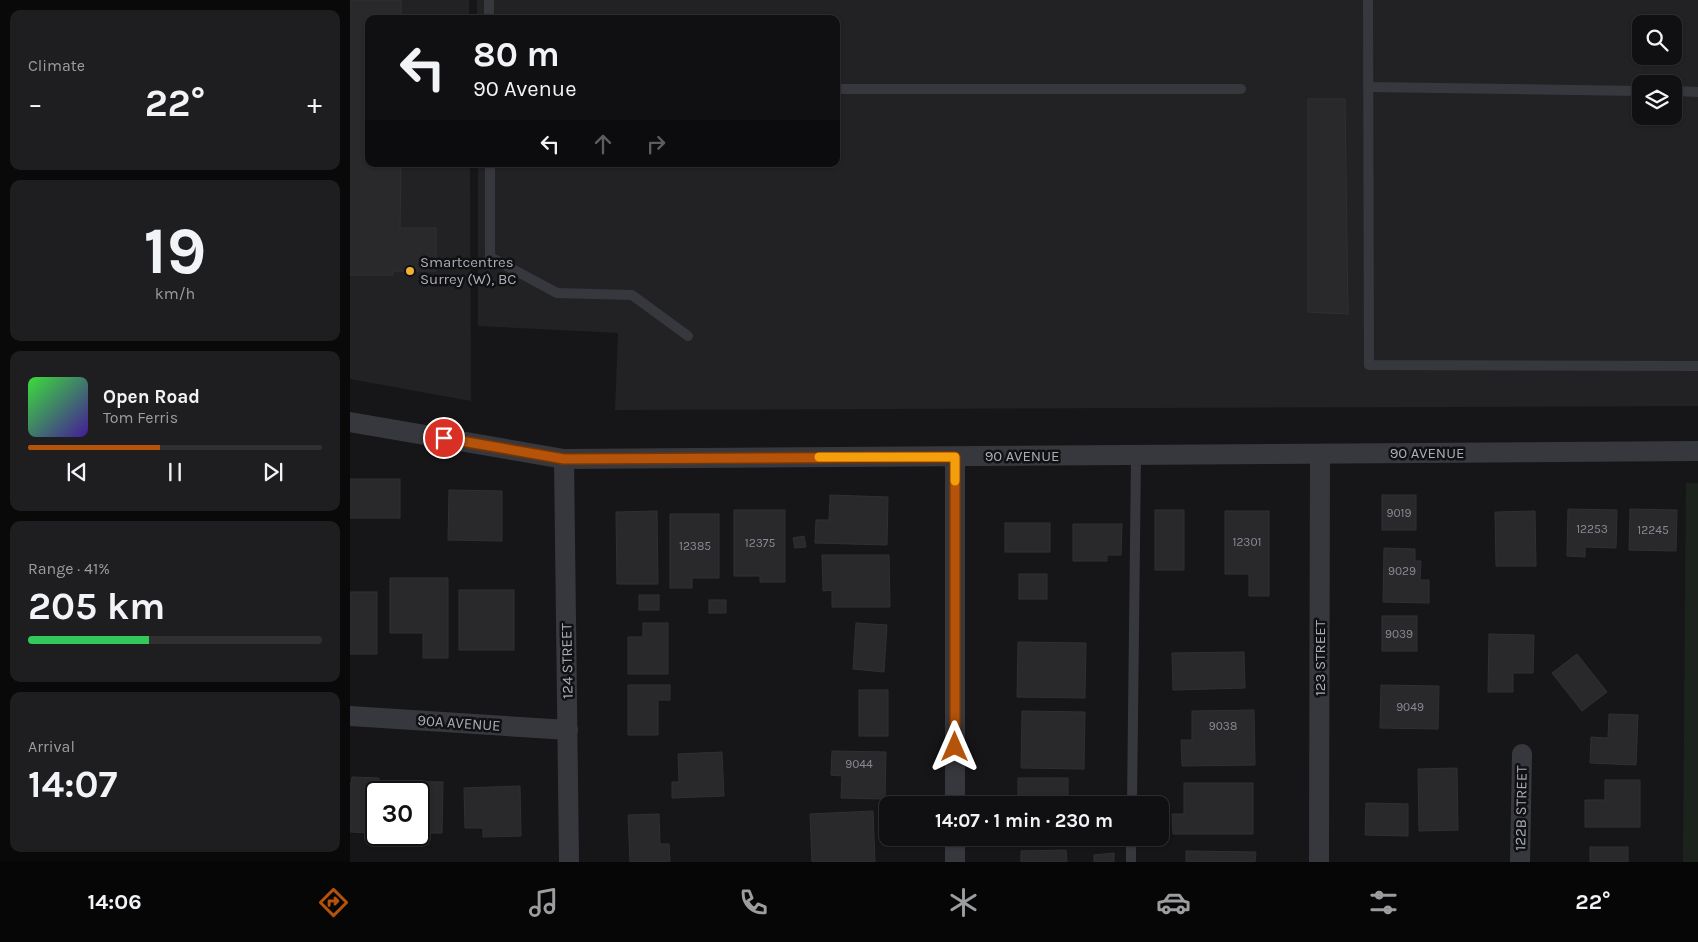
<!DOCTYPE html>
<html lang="en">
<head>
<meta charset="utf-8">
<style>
	:root { --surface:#101012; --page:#1e1e20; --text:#f1f3f6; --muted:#9c9d9f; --line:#303032; --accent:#b45309 }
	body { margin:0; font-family:Karla,sans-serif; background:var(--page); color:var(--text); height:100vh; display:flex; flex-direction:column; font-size:19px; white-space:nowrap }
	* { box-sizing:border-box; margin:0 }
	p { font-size:16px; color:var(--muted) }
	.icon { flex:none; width:28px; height:28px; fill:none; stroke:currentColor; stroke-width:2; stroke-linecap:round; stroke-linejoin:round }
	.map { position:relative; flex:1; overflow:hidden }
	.sheet { display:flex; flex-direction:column; gap:10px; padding:10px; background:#09090a; width:350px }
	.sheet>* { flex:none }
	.guide { position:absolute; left:15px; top:15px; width:475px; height:152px; border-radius:10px; box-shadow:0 1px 4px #0004,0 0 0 1px var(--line); background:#101012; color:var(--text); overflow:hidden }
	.tools { position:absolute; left:1282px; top:15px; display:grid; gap:10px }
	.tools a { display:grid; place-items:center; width:50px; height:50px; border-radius:10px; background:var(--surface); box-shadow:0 1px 4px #0004,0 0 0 1px var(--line); font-size:25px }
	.speed { position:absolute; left:15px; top:781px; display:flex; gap:10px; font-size:25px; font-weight:700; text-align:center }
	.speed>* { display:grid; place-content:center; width:65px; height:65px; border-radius:50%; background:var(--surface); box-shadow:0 1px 4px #0004,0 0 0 1px var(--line); line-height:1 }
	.speed .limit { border:2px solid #111; border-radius:8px; background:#fff; color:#111 }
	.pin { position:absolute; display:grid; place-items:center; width:42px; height:42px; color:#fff; margin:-21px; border:2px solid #fff; border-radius:50%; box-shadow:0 1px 5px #0007 }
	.me { position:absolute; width:55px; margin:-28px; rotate:0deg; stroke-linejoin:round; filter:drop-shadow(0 0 4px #0008) }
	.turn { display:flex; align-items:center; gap:18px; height:105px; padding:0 25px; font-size:22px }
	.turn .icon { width:65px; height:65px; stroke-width:2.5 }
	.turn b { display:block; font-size:35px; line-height:42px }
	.lanes { display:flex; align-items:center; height:48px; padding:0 25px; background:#0003; justify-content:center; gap:25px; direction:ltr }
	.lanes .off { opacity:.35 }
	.big { font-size:38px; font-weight:700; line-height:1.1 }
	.sheet .widget { flex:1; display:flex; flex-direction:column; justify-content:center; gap:8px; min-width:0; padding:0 18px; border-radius:10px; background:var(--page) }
	.sheet .dial { align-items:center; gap:0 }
	.dial b { font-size:65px; line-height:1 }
	.song { display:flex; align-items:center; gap:15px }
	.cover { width:60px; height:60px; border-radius:8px; background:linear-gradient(135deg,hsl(120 70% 55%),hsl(260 70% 35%)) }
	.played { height:5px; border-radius:2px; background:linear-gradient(90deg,var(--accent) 45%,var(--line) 45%) }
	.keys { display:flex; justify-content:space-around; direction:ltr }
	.heat { display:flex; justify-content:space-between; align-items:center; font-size:28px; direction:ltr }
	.charge { height:8px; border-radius:4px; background:linear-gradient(90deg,#34c759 41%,var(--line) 0) }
	.trip { position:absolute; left:529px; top:796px; width:290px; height:50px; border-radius:10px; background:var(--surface); box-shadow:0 1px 4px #0004,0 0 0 1px var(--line); font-weight:700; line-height:50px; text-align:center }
	.menu { display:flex; height:80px; justify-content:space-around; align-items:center; background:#060607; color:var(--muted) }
	.menu .icon { width:35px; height:35px }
	.menu .selected { color:var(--accent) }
	.menu b { font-size:22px; color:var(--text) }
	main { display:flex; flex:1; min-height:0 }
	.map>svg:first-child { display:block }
	.built { fill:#222225; fill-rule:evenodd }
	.green { fill:#1c231d }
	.building { fill:#29292c; stroke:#303034 }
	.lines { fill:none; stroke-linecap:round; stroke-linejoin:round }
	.service { stroke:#37383d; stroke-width:10 }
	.minor { stroke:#37383d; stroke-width:20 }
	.route-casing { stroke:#753606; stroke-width:12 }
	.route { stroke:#b45309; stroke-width:9 }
	.slow { stroke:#f59e0b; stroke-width:9 }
	.poi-dot { fill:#f2b134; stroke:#111113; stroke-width:2 }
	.labels { text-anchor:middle; stroke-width:5; stroke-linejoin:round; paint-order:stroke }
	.number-label { font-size:12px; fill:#888b94 }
	.poi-label { font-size:15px; fill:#a8adb8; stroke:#111113; text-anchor:start }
	.street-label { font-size:15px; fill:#a8adb8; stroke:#111113 }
</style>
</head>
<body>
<main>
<section class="sheet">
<div class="widget"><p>Climate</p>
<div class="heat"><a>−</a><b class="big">22°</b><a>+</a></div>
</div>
<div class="widget dial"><b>19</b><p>km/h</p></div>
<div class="widget">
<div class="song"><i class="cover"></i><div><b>Open Road</b><p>Tom Ferris</p></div></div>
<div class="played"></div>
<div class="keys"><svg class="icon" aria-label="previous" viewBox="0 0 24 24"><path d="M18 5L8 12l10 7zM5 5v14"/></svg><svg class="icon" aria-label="pause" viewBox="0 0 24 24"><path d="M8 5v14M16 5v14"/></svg><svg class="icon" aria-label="next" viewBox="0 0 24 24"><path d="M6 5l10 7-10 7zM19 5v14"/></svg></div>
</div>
<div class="widget"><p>Range · 41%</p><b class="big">205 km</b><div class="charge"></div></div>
<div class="widget"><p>Arrival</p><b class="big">14:07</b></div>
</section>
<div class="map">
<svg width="1348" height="862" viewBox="0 0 1348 862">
	<rect width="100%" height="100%" fill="#161618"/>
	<g class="built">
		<path d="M0 0H119V19H19V164H120L121 401 0 379Z"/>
		<path d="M127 0H1348V406L265 410 268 333 128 326V164H486V19H127ZM1291 24H1324V56H1291ZM1291 84H1324V116H1291Z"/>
	</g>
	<path class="green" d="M1336 483H1348V862H1333Z"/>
	<g class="building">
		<path d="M0 0H51V19H19V164H51L50 228H86V271H43V275H0Z"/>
		<path d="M958 99H995L998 314 958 312Z"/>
		<rect x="0" y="479" width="50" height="39"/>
		<path d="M99 490 152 491V541L98 540Z"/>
		<path d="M480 495 538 497 537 545 465 543 466 520H479Z"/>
		<rect x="1032" y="495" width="34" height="35"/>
		<path d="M1218 509 1267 510 1266 548 1235 547V557L1217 556Z"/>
		<path d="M1280 509 1327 510 1326 551 1279 550Z"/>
		<path d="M384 510H435V582H410V576H384Z"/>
		<rect x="805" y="510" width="29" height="60"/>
		<path d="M307 511 308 584H267L266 512Z"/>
		<path d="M875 511H919V596H899V574H875Z"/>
		<path d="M1185 511 1186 566H1146L1145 512Z"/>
		<path d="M320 514H369V578H342V588H320Z"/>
		<rect x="655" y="523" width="45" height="29"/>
		<path d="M723 524H772L771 555H757V561H723Z"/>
		<path d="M454 536 456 547 445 548 443 538Z"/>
		<path d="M1034 548 1065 549V561H1071L1070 580H1079V603L1033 602Z"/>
		<path d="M472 555H539L540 607H482V590L473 591Z"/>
		<rect x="669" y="574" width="28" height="25"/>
		<path d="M40 578H98V658H73V633H40Z"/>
		<rect x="109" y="590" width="55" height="60"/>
		<rect x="0" y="592" width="27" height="62"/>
		<rect x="289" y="595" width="20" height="15"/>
		<rect x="359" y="600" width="17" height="13"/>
		<rect x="1032" y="616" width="35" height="35"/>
		<path d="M293 623H318V674H278V637H293Z"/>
		<path d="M506 623 537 625 534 672 503 669Z"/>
		<path d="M1139 634 1184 635 1183 673H1163V692H1138Z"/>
		<path d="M668 642 736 643 735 698 667 697Z"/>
		<path d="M894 652 895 688 823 690 822 653Z"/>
		<path d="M1227 654 1257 692 1232 711 1202 673Z"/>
		<path d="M278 685H320V700H308V735H278Z"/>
		<path d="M1031 685 1089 686 1088 729 1030 728Z"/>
		<rect x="509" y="690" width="29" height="46"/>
		<path d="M904 710 905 765 832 766 831 740H842V711Z"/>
		<path d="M672 711 735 712 734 769 671 768Z"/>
		<path d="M1259 714 1288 715 1286 765 1240 763 1241 737 1258 738Z"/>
		<path d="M482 751 536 752 535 799 491 798 492 776 481 775Z"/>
		<path d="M372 752 374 796 322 798V782H329L328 754Z"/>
		<path d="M1107 768 1108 830 1069 831 1068 769Z"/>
		<path d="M2 777 29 778V792H26V833L0 832V783H1Z"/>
		<rect x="668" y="778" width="50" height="27"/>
		<path d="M1255 780H1290V827H1235V800H1255Z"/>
		<path d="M42 781 93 782 92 833H69V792H42Z"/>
		<path d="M834 783H903V834H823L822 814H834Z"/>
		<path d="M170 786 171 836 133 837V828H115L114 788Z"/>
		<path d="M1016 803 1058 804V836L1015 835Z"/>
		<path d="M523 811 525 862H462L460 814Z"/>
		<path d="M309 814 310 844H319L320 862H280L278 815Z"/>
		<rect x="42" y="835" width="21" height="6"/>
		<rect x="668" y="838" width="60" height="1"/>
		<rect x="1240" y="847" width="38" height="15"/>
		<path d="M716 850 717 862H671V851Z"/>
		<path d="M836 851 906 852 905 862H836Z"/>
		<path d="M764 853V862H744V855Z"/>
	</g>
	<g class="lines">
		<g class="service">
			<path d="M139 0V19"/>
			<path d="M1018 0 1019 365 1348 366"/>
			<path d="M1018 87 1291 91"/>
			<path d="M486 89H891"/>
			<path d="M1324 91 1348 92"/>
			<path d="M140 164V257L207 293 282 295 338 336"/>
			<path d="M782 805 786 455"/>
			<path d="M781 862V838"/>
		</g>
		<g class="minor">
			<path d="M0 422 214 459 1348 451"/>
			<path d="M605 457V805"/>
			<path d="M214 459 219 862"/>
			<path d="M0 716 218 730"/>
			<path d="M605 838V862"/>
			<path d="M969 862 970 454"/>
			<path d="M1170 862 1172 754"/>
		</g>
	</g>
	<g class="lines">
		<defs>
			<path id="route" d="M94 438 214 459 605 457V747"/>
		</defs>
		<use href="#route" class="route-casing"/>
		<use href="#route" class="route"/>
		<path class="slow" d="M469 457H605V481"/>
	</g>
	<circle class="poi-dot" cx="60" cy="271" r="5"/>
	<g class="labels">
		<g class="number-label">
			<text x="1049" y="517">9019</text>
			<text x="1242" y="533">12253</text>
			<text x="1303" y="534">12245</text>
			<text x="897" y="546">12301</text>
			<text x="410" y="547">12375</text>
			<text x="345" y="550">12385</text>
			<text x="1052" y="575">9029</text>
			<text x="1049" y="638">9039</text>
			<text x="1060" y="711">9049</text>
			<text x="873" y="730">9038</text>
			<text x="509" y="768">9044</text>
		</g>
		<g class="poi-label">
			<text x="70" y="267">Smartcentres<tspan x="70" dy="17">Surrey (W), BC</tspan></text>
		</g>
		<g class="street-label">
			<text x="1077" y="458">90 AVENUE</text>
			<text x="672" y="461">90 AVENUE</text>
			<text transform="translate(970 658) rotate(-90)" y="5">123 STREET</text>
			<text transform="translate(217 661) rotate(-91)" y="5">124 STREET</text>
			<text transform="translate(109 723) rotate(4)" y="5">90A AVENUE</text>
			<text transform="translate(1171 808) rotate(-89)" y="5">122B STREET</text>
		</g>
	</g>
</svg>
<div class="tools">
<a><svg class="icon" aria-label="search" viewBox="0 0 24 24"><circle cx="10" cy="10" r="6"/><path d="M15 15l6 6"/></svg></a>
<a><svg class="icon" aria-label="layers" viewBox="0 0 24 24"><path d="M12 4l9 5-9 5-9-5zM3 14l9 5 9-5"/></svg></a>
</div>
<div class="speed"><div class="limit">30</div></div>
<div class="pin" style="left:94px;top:438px;background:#d93025"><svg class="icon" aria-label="arrive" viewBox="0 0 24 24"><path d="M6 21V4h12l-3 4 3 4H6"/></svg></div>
<svg class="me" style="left:605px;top:747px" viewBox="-20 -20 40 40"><path d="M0-17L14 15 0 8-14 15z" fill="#b45309" stroke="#fff" stroke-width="4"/></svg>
<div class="trip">14:07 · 1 min · 230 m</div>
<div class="guide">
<div class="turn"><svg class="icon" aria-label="left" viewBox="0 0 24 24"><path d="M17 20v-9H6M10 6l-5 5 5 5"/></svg><div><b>80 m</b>90 Avenue</div></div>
<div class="lanes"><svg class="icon" aria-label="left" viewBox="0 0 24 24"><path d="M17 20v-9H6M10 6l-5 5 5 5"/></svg><svg class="icon off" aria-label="ahead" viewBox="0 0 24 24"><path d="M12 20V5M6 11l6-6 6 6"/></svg><svg class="icon off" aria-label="right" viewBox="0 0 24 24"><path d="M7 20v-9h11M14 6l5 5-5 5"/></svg></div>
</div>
</div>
</main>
<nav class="menu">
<b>14:06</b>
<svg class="icon selected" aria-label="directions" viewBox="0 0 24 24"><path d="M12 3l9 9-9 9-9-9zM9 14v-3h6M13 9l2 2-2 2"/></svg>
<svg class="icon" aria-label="music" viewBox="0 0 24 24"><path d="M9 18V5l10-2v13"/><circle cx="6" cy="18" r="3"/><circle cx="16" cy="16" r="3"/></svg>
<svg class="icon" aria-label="phone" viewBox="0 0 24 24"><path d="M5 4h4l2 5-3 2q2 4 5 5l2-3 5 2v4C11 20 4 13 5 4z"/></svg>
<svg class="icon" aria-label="climate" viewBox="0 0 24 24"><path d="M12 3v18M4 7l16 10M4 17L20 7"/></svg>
<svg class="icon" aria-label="car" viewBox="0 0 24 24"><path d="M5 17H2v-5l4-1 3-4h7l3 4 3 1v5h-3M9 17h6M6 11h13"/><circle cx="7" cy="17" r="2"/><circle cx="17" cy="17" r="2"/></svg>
<svg class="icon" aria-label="filters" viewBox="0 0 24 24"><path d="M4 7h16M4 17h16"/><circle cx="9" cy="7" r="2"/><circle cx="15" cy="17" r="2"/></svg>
<b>22°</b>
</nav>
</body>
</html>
